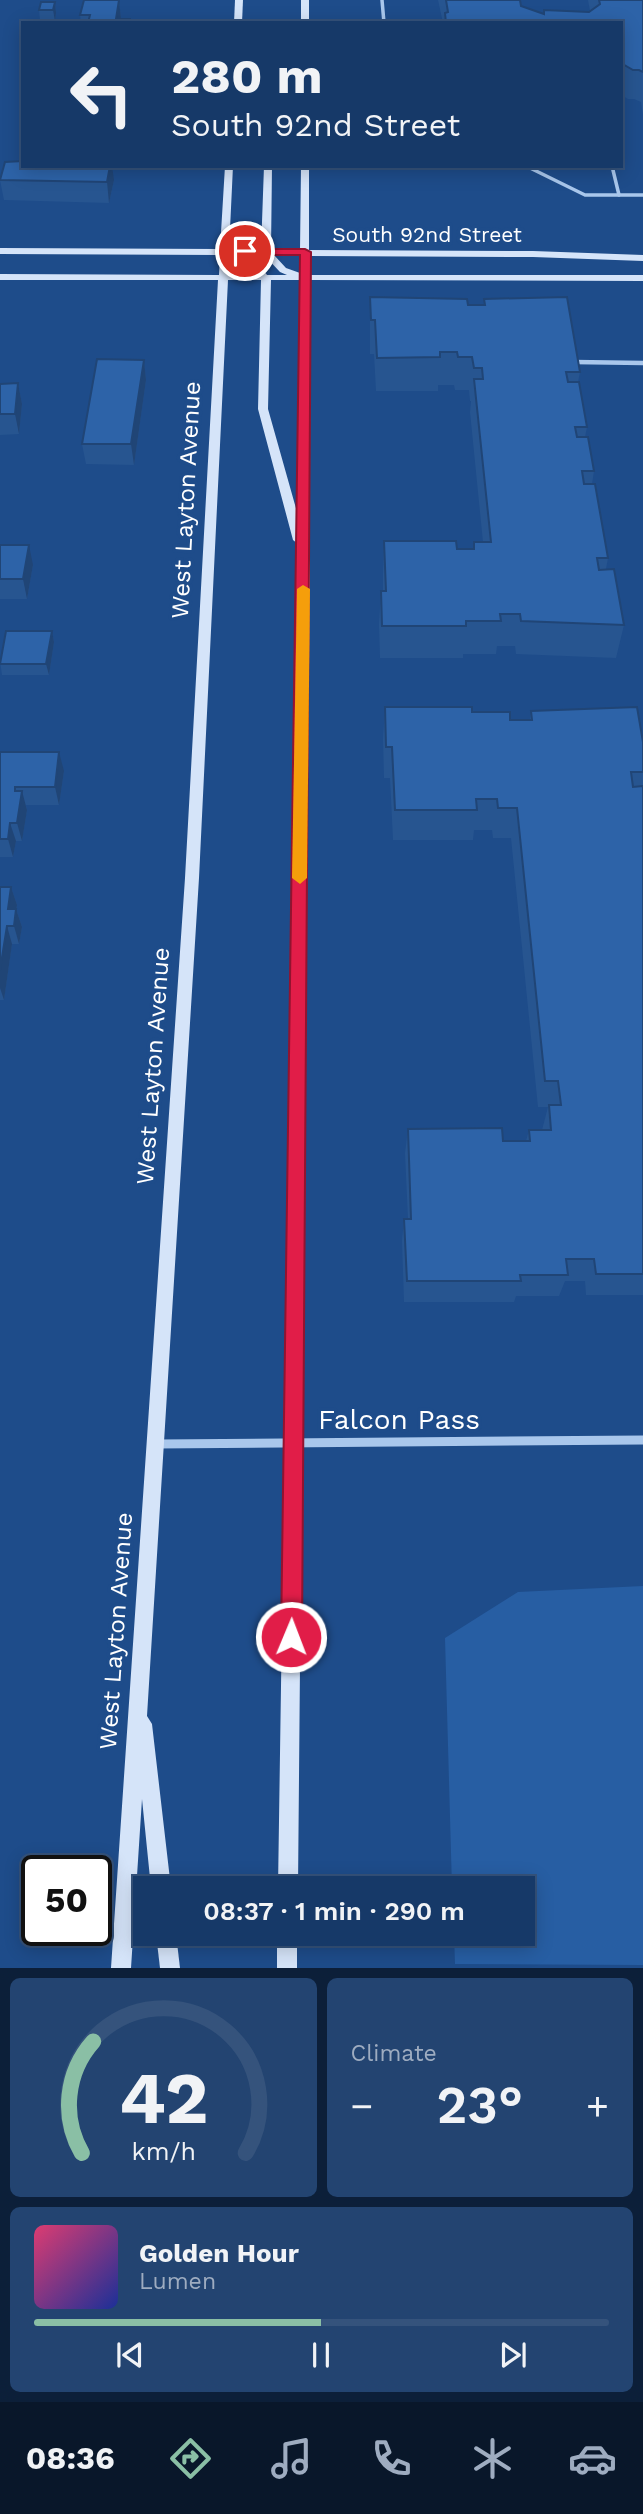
<!DOCTYPE html>
<html lang="en">
<head>
<meta charset="utf-8">
<style>
	:root { --surface:#163968; --page:#234471; --text:#f1f3f6; --muted:#9eacc0; --line:#35537c; --accent:#8abfa5 }
	body { margin:0; font-family:"Work Sans",sans-serif; background:var(--page); color:var(--text); height:100vh; display:flex; flex-direction:column; font-size:26px; white-space:nowrap }
	* { box-sizing:border-box; margin:0 }
	p { font-size:23px; color:var(--muted) }
	.icon { flex:none; width:38px; height:38px; fill:none; stroke:currentColor; stroke-width:2; stroke-linecap:round; stroke-linejoin:round }
	.map { position:relative; height:1968px; overflow:hidden }
	.side { display:flex; flex-direction:column; gap:10px; padding:10px; background:#0c1f39; flex:1 }
	.side>* { flex:none }
	.hud { position:absolute; left:21px; top:21px; width:602px; height:147px; border-radius:0px; box-shadow:0 4px 18px #0003,0 0 0 2px var(--line); background:#163968; color:var(--text); overflow:hidden }
	.speed { position:absolute; left:21px; top:1855px; display:flex; gap:14px; font-size:35px; font-weight:700; text-align:center }
	.speed>* { display:grid; place-content:center; width:91px; height:91px; border-radius:50%; background:var(--surface); box-shadow:0 4px 18px #0003,0 0 0 2px var(--line); line-height:1 }
	.speed .limit { border:4px solid #111; border-radius:10px; background:#fff; color:#111 }
	.pin { position:absolute; display:grid; place-items:center; width:60px; height:60px; color:#fff; margin:-30px; border:4px solid #fff; border-radius:50%; box-shadow:0 2px 7px #0007 }
	.me { position:absolute; width:77px; margin:-38px; rotate:1deg; stroke-linejoin:round; filter:drop-shadow(0 0 5px #0008) }
	.turn { display:flex; align-items:center; gap:24px; height:147px; padding:0 35px; font-size:32px }
	.turn .icon { width:91px; height:91px; stroke-width:2.5 }
	.turn b { display:block; font-size:49px; line-height:60px }
	.big { font-size:52px; font-weight:600; line-height:1.1 }
	.side .tile { flex:1; display:flex; flex-direction:column; justify-content:center; gap:10px; min-width:0; padding:0 24px; border-radius:10px; background:var(--page) }
	.side .dial { align-items:center; gap:0 }
	.dial svg { height:182px; overflow:visible; fill:none; stroke:var(--line); stroke-width:7; stroke-linecap:round; text-anchor:middle }
	.dial text { fill:var(--text); stroke:none }
	.song { display:flex; align-items:center; gap:21px }
	.cover { width:84px; height:84px; border-radius:10px; background:linear-gradient(135deg,hsl(340 70% 55%),hsl(230 70% 35%)) }
	.played { height:7px; border-radius:4px; background:linear-gradient(90deg,var(--accent) 50%,var(--line) 50%) }
	.keys { display:flex; justify-content:space-around; direction:ltr }
	.heat { display:flex; justify-content:space-between; align-items:center; font-size:38px; direction:ltr }
	.side .tiles { flex:1; display:grid; gap:10px; grid-template-columns:1fr 1fr }
	.tile:last-child { grid-column:span 2 }
	.trip { position:absolute; left:133px; top:1876px; width:402px; height:70px; border-radius:0px; background:var(--surface); box-shadow:0 4px 18px #0003,0 0 0 2px var(--line); font-weight:600; line-height:70px; text-align:center }
	.dock { display:flex; height:112px; justify-content:space-around; align-items:center; background:#09172a; color:var(--muted) }
	.dock .icon { width:49px; height:49px }
	.dock .active { color:var(--accent) }
	.dock b { font-size:32px; color:var(--text) }
	.map>svg:first-child { display:block }
	.green { fill:#275ea3 }
	.lines { fill:none; stroke-linecap:round; stroke-linejoin:round }
	.lane-far1 { stroke:#a9c7ec; stroke-width:3.5 }
	.lane { stroke:#a9c7ec; stroke-width:4.5 }
	.street { stroke:#a9c7ec; stroke-width:9 }
	.secondary { fill:#d5e4f9; fill-rule:evenodd }
	.wall { fill:#275590 }
	.shaded-wall { fill:#204576 }
	.building { fill:#2d63a8; stroke:#204576; stroke-width:2 }
	.route { fill:#e11d48; stroke:#92132f; stroke-width:2 }
	.slow { fill:#f59e0b }
	.labels { text-anchor:middle; stroke-width:7; stroke-linejoin:round; paint-order:stroke }
	.far-street-label { font-size:21px; fill:#fff; stroke:#1e4c8a }
	.street-label { font-size:24px; fill:#fff; stroke:#1e4c8a }
	.near-street-label { font-size:28px; fill:#fff; stroke:#1e4c8a }
</style>
</head>
<body>
<div class="map">
<svg width="643" height="1968" viewBox="0 0 643 1968">
	<rect width="100%" height="100%" fill="#1e4c8a"/>
	<path class="green" d="M643 1586V1965L455 1964 454 1934H523V1888H452L445 1638 518 1592Z"/>
	<g class="lines">
		<g class="lane-far1">
			<path d="M382 0 384 23"/>
			<path d="M526 166 585 195H643"/>
			<path d="M612 166 619 195"/>
		</g>
		<path class="lane" d="M574 362 643 363"/>
		<path class="street" d="M157 1444 643 1440"/>
		<g class="secondary">
			<path d="M235 0H243L242 23H234Z"/>
			<rect x="301" y="0" width="8" height="23"/>
			<path d="M225 166H233L229 250H261L264 166H272L271 250H300L301 166H309V250L533 251 643 255V261L533 257 309 256V275H643V281L309 280 310 558 298 1888H278L298 544 293 540 258 409 261 280H228L199 878 147 1716 152 1724 171 1888H151L142 1799 131 1968H111L185 878 218 280H0V274L219 275 220 255 0 254V248L220 249ZM240 255H264L280 272 287 275H267L259 264ZM274 255H300V273L286 268ZM229 257 253 268 258 275H228ZM271 280H300L299 519 268 409Z"/>
			<path d="M156 1934H176L180 1968H160Z"/>
			<rect x="277" y="1934" width="20" height="34"/>
		</g>
	</g>
	<g class="wall">
		<path d="M119 0 121 19H130L131 23H81L80 15Z"/>
		<path d="M438 0H520L521 6 543 14 544 10 589 12 590 11 588 0H643V115L641 102 634 99H628L621 95V23H443Z"/>
		<path d="M55 2 56 13 55 21H40L39 10Z"/>
		<path d="M0 180H114L109 203 4 200Z"/>
		<path d="M370 297 468 305H484V299L580 372 578 382 587 427 585 437 594 471 592 484 608 558 606 569 624 625 616 658 516 654 515 646H497L496 654H463V658H380L379 624 381 591H383V574L384 541 457 549H473L474 542H483L470 412 471 401H470L469 390H455L454 385H438V391H376L374 354H370Z"/>
		<path d="M144 360 146 380 134 465 86 464 82 444Z"/>
		<path d="M18 383 22 404 19 434 0 435V384Z"/>
		<path d="M0 545 33 565 27 599H0Z"/>
		<path d="M52 631 54 642 49 675H2L0 661Z"/>
		<path d="M385 707 472 712 510 720H530L531 711 643 742V1295H586L585 1281H565L559 1296H516L514 1302H404L402 1241 404 1219H408L405 1153 408 1129 503 1141H526L529 1130H542L548 1107H538L511 838H493L492 830H474L473 840H393L390 778H384L383 739Z"/>
		<path d="M0 752 64 771 59 805H26L27 810 22 841H16L13 857H0Z"/>
		<path d="M0 887H11L17 905 16 909 22 927 19 944H12L4 1000H0Z"/>
	</g>
	<g class="shaded-wall">
		<path d="M119 0 121 19H116Z"/>
		<path d="M55 2 56 13 55 21 53 10Z"/>
		<path d="M110 166H112L114 180 109 203 107 182Z"/>
		<path d="M144 360 146 380 134 465 131 444Z"/>
		<path d="M18 383 22 404 19 434 15 414Z"/>
		<path d="M29 545 33 565 27 599 23 579Z"/>
		<path d="M52 631 54 642 49 675 46 664Z"/>
		<path d="M59 752 64 771 59 805 55 787Z"/>
		<path d="M15 787 20 803 22 791 27 810 22 841 17 823 15 791Z"/>
		<path d="M10 823 16 841 13 857 8 839Z"/>
		<path d="M11 887 17 905 13 927 8 909Z"/>
		<path d="M16 909 22 927 19 944 14 926Z"/>
		<path d="M7 926 12 944 4 1000 0 988V970Z"/>
	</g>
	<g class="building">
		<path d="M84 0H119L116 19H130V23H88L90 15H80Z"/>
		<path d="M446 0H520L521 6 544 14V10L589 12 600 4 599 0H643V72L639 70H633L621 63V23H446L445 13 448 12Z"/>
		<path d="M41 2H55L53 10H39Z"/>
		<path d="M23 161V166H110L107 182 0 180 5 162Z"/>
		<path d="M370 297 467 299 468 305H485L484 299 567 297 580 372H566L568 382H579L587 427H575L577 437H588L594 471H582L584 484H595L608 558H597L599 570 614 569 624 625 521 621 520 614H500L501 621H466V626H382L381 591H386L384 541H456L457 549H474V542H491L474 379H483L482 368H474L472 357H458L457 352H440V357L377 358 375 320H371Z"/>
		<path d="M97 359 144 360 131 444H82Z"/>
		<path d="M18 383 15 414H0V384Z"/>
		<path d="M0 545H29L23 579H0Z"/>
		<path d="M6 631H52L46 664H0Z"/>
		<path d="M385 707H472V712H510V720H532L531 711 637 707 643 742V772H631L633 787 643 786V1274H596L594 1259H566L568 1275H520L521 1281H407L404 1219H411L408 1129 502 1128 503 1141H530L529 1130H551L549 1105H561L558 1081H545L517 808H498L497 799H476L477 810H395L392 747H386Z"/>
		<path d="M0 752H59L55 787H15V791H22L17 823H10L8 839H0Z"/>
		<path d="M0 887H11L8 909H16L14 926H7L0 970Z"/>
	</g>
	<path class="route" d="M242 249H305L311 252 302 1637 299 1645 291 1648 284 1645 281 1637 300 255H245L240 251Z"/>
	<path class="slow" d="M303 585 310 589 307 878 300 884 292 878 297 589Z"/>
	<g class="labels">
		<g class="far-street-label">
			<text x="427" y="242">South 92nd Street</text>
		</g>
		<g class="street-label">
			<text transform="translate(186 500) rotate(-87)" y="8">West Layton Avenue</text>
			<text transform="translate(153 1066) rotate(-86)" y="8">West Layton Avenue</text>
			<text transform="translate(116 1631) rotate(-86)" y="8">West Layton Avenue</text>
		</g>
		<g class="near-street-label">
			<text x="399" y="1429">Falcon Pass</text>
		</g>
	</g>
</svg>
<div class="speed"><div class="limit">50</div></div>
<div class="pin" style="left:245px;top:251px;background:#d93025"><svg class="icon" aria-label="arrive" viewBox="0 0 24 24"><path d="M6 21V4h12l-3 4 3 4H6"/></svg></div>
<svg class="me" style="left:291px;top:1637px" viewBox="-20 -20 40 40"><circle r="17" fill="#e11d48" stroke="#fff" stroke-width="3"/><path d="M0-11L8 9 0 5-8 9z" fill="#fff"/></svg>
<div class="trip">08:37 · 1 min · 290 m</div>
<div class="hud">
<div class="turn"><svg class="icon" aria-label="left" viewBox="0 0 24 24"><path d="M17 20v-9H6M10 6l-5 5 5 5"/></svg><div><b>280 m</b>South 92nd Street</div></div>
</div>
</div>
<section class="side">
<div class="tiles">
<div class="tile dial"><svg viewBox="0 0 100 80">
<path d="M14 69A42 42 0 1 1 86 69"/>
<path d="M14 69A42 42 0 0 1 19 20" stroke="#8abfa5"/>
<text x="50" y="56" font-size="32" font-weight="700">42</text>
<text x="50" y="72" font-size="11">km/h</text>
</svg></div>
<div class="tile"><p>Climate</p>
<div class="heat"><a>−</a><b class="big">23°</b><a>+</a></div>
</div>
<div class="tile">
<div class="song"><i class="cover"></i><div><b>Golden Hour</b><p>Lumen</p></div></div>
<div class="played"></div>
<div class="keys"><svg class="icon" aria-label="previous" viewBox="0 0 24 24"><path d="M18 5L8 12l10 7zM5 5v14"/></svg><svg class="icon" aria-label="pause" viewBox="0 0 24 24"><path d="M8 5v14M16 5v14"/></svg><svg class="icon" aria-label="next" viewBox="0 0 24 24"><path d="M6 5l10 7-10 7zM19 5v14"/></svg></div>
</div>
</div>
</section>
<nav class="dock">
<b>08:36</b>
<svg class="icon active" aria-label="directions" viewBox="0 0 24 24"><path d="M12 3l9 9-9 9-9-9zM9 14v-3h6M13 9l2 2-2 2"/></svg>
<svg class="icon" aria-label="music" viewBox="0 0 24 24"><path d="M9 18V5l10-2v13"/><circle cx="6" cy="18" r="3"/><circle cx="16" cy="16" r="3"/></svg>
<svg class="icon" aria-label="phone" viewBox="0 0 24 24"><path d="M5 4h4l2 5-3 2q2 4 5 5l2-3 5 2v4C11 20 4 13 5 4z"/></svg>
<svg class="icon" aria-label="climate" viewBox="0 0 24 24"><path d="M12 3v18M4 7l16 10M4 17L20 7"/></svg>
<svg class="icon" aria-label="car" viewBox="0 0 24 24"><path d="M5 17H2v-5l4-1 3-4h7l3 4 3 1v5h-3M9 17h6M6 11h13"/><circle cx="7" cy="17" r="2"/><circle cx="17" cy="17" r="2"/></svg>
</nav>
</body>
</html>
